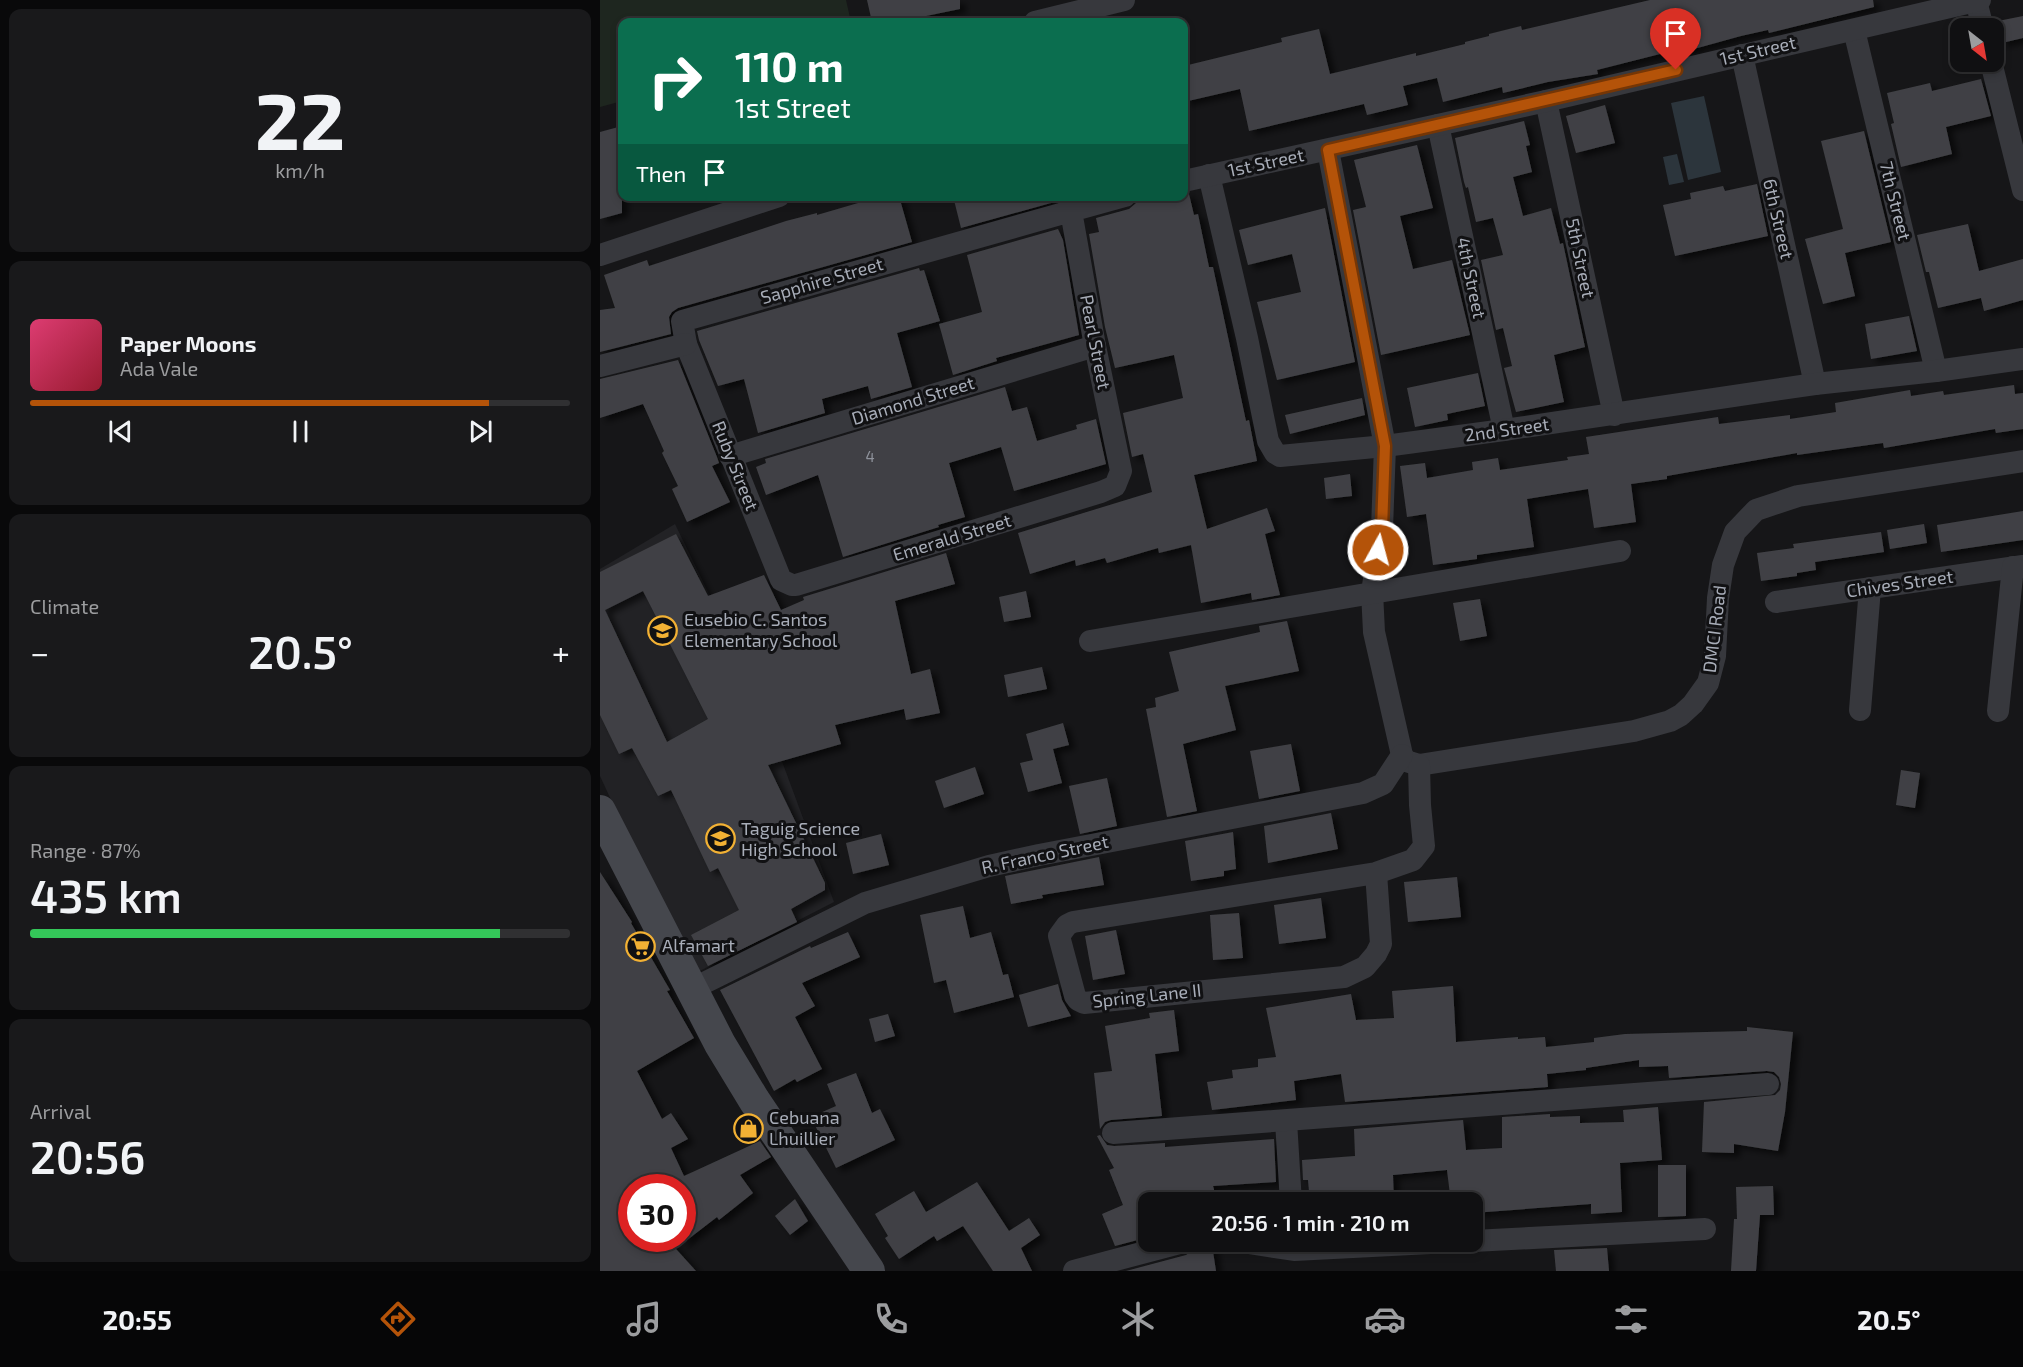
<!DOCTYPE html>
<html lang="en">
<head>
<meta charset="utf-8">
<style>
	:root { --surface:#101012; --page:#19191b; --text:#f1f3f6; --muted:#9c9d9f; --line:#303032; --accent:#b45309 }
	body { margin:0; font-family:"Exo 2",sans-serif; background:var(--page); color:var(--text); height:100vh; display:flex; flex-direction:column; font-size:22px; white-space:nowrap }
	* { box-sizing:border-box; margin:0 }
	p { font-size:20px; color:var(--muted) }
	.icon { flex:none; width:33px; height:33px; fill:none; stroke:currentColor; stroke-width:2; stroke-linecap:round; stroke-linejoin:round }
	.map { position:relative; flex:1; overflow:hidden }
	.sheet { display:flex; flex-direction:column; gap:9px; padding:9px; background:#09090a; width:600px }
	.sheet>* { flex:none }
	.hud { position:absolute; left:18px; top:18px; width:570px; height:183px; border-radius:12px; box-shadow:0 3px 9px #0003,0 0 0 2px var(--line); background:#0b6e4f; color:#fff; overflow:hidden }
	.needle { width:39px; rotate:149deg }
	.fabs { position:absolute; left:1350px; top:18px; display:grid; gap:12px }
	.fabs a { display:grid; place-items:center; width:54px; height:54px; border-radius:12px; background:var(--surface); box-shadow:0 3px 9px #0003,0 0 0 2px var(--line); font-size:30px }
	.speed { position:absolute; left:18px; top:1174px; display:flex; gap:12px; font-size:30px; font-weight:700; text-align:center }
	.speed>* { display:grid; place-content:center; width:78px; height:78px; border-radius:50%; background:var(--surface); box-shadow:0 3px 9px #0003,0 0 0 2px var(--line); line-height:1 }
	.speed .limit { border:9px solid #d22; background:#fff; color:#111 }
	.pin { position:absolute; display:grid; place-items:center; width:51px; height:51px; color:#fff; margin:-62px -26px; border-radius:50% 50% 50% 0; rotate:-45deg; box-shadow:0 0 6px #0007 }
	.pin .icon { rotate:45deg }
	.me { position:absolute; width:66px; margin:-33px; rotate:7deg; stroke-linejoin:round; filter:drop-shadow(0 0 4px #0008) }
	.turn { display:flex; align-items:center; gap:21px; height:126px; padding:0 18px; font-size:27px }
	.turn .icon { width:78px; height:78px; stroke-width:2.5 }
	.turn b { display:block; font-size:42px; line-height:51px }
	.then { display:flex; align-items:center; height:57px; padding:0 18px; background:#0003; gap:12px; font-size:22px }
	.big { font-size:45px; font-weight:600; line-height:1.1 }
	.sheet .card { flex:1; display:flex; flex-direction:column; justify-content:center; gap:9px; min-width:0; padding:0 21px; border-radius:12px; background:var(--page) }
	.sheet .dial { align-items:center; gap:0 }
	.dial b { font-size:78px; line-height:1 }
	.song { display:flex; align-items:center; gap:18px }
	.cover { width:72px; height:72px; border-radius:9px; background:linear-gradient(135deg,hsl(340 70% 55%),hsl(350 70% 35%)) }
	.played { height:6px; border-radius:3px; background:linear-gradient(90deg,var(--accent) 85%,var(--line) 85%) }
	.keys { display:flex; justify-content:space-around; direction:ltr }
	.heat { display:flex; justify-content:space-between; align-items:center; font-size:33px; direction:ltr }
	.charge { height:9px; border-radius:4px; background:linear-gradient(90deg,#34c759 87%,var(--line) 0) }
	.trip { position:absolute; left:538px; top:1192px; width:345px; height:60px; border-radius:12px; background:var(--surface); box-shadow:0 3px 9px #0003,0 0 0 2px var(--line); font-weight:600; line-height:60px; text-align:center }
	.dock { display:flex; height:96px; justify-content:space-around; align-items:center; background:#060607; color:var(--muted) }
	.dock .icon { width:42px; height:42px }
	.dock .selected { color:var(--accent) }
	.dock b { font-size:27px; color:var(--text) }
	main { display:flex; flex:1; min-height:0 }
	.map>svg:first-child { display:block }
	.built { fill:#222225 }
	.green { fill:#1e261f }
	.water { fill:#2c353c }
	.building { fill:#404145; fill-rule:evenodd; filter:url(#shadow) }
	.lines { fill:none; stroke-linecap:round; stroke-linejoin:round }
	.street { stroke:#37383d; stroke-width:22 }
	.secondary { stroke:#45474d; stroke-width:32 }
	.route-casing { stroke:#753606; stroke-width:15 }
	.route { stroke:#b45309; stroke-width:10 }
	.labels { text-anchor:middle; stroke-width:6; stroke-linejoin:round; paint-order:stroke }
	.number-label { font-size:15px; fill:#8e929b }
	.street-label { font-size:18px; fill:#a8adb8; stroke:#111113 }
	.poi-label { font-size:18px; fill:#a8adb8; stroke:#111113; text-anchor:start }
</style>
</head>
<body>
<main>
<section class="sheet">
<div class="card dial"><b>22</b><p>km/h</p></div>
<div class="card">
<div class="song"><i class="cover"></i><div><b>Paper Moons</b><p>Ada Vale</p></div></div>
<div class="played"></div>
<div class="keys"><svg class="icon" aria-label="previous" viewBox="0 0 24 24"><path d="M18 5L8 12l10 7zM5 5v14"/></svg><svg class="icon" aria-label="pause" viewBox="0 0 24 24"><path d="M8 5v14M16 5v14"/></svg><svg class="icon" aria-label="next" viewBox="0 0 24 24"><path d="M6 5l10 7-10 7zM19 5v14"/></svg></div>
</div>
<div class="card"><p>Climate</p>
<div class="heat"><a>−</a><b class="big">20.5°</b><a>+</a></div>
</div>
<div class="card"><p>Range · 87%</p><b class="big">435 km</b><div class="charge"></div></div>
<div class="card"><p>Arrival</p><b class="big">20:56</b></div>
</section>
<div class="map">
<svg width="1423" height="1271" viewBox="0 0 1423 1271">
	<defs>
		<filter id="shadow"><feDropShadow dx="6" dy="4" stdDeviation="3" flood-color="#0009"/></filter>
	</defs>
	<rect width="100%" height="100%" fill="#161618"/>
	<path class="built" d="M75 524 156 691 234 902 92 975 0 776V569Z"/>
	<path class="green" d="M0 0H246L251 22H22V101L0 107Z"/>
	<g class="water">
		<path d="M1104 96 1121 172 1088 180 1071 103Z"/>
		<path d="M1077 154 1084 182 1069 185 1063 157Z"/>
	</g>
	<g class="building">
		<path d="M267 0H360V9L297 22H272Z"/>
		<path d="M1050 0H1273L1274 7 1169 33 1168 30 1141 36 1065 57 1064 53 997 70 998 74 948 82 903 93 902 87 843 102 837 78 803 86 808 105 767 115 764 104 649 131 640 89 584 102V66L682 42 681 38 719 29 730 74 816 53V56L865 44V42L889 36V34L921 26 922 30Z"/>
		<path d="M1423 16V38L1402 43 1398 21Z"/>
		<path d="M1381 79 1391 116 1346 127 1352 154 1301 167 1291 124 1294 123 1287 93 1330 83 1332 91Z"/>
		<path d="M1005 105 1015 143 976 153 966 116Z"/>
		<path d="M924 121 930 145 926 146 932 172 913 177 923 216 951 208 960 244 963 243 985 347 954 355 964 402 916 412 904 368 912 366 903 328 896 330 881 260 903 255 893 218 876 222 868 187 866 188 864 182 855 138Z"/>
		<path d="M22 126V213L0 219V132Z"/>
		<path d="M1264 131 1291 242 1245 253 1255 296 1223 304 1205 239 1243 229 1221 141Z"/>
		<path d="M817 145 833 208 800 216 813 269 852 260 870 335 781 355 753 210 766 207 754 160Z"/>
		<path d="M1157 184 1168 236 1075 256 1063 205 1091 199 1090 193 1123 186 1125 191Z"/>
		<path d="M584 194H589L594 215 598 214 609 267H613L646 421 649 420 657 461 594 475 607 529 667 508 675 531 665 534 680 595 652 600 651 593 601 603 591 545 559 553 558 548 507 563 505 558 476 566 475 560 430 574 418 533 552 492 543 454 532 457 523 413 583 398 574 355 515 368 505 327 489 234 499 232 496 218 529 209 536 203 570 196H584Z"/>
		<path d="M282 196H299L312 242 78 308 72 312 69 317 71 334 0 352V310L15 308 4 275 47 260 49 266 186 221 217 213V215Z"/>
		<path d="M368 196H449L451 203 361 228 354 200Z"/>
		<path d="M725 208 755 362 677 380 657 302 701 292 692 254 648 265 639 230Z"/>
		<path d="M1368 224 1379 271 1423 259V300L1384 311 1381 298 1338 308 1329 272H1326L1317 235Z"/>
		<path d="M458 229 463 240 479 335 396 358 397 361 353 375 339 324 382 312 367 255Z"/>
		<path d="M319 268 320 271 324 270 340 321 297 333 312 387 271 399 268 386 222 399 225 413 158 433 144 379 118 386 99 340 97 331Z"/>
		<path d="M1309 316 1317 351 1271 359 1265 324Z"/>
		<path d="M78 360 117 457 119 463 112 466 130 502 87 522 72 489 78 486 62 453 64 451 43 404 0 418V379Z"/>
		<path d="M878 373 885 406 847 414 848 420 815 427 807 388Z"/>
		<path d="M1414 385 1415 394 1423 393V429L1396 433 1395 429 1284 448 1283 443 1197 455V453L1067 476V479L1031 484 1036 522 994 528 988 489 927 499 934 547 877 555V559L833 565 826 514 807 517 800 466 825 463 827 478 873 470 872 462 898 458 900 470 968 460 967 457 989 454 986 437 1118 417 1119 424 1190 415V419L1236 412 1235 403 1310 390 1311 396 1343 391 1344 395Z"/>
		<path d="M405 387 412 411 427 407 437 441 477 429 476 425 496 419 506 464 414 491 401 447 359 460 349 463 365 517 338 525 339 527 243 557 218 475 166 495 156 467 166 463 165 459Z"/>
		<path d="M762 398 765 415 690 434 685 415Z"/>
		<path d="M750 474 752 496 726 499 724 478Z"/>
		<path d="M1423 511V540L1341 552 1337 525Z"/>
		<path d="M1324 524 1327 543 1290 549 1287 530Z"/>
		<path d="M1281 532 1284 552 1215 562 1216 570 1197 573V576L1161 581 1157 553 1194 548 1193 544Z"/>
		<path d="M76 534 108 596 164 575 181 610 204 600 203 597 346 553 355 584 295 601 311 674 330 669 340 713 306 720 304 709 235 725 241 744 168 765 225 883V890L191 909 197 922 108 966 91 935 139 910 118 868 110 872 71 790 58 796 32 748 19 754 0 715V572ZM43 591 108 719 67 742 5 610Z"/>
		<path d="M426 591 431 617 404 622 399 597Z"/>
		<path d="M880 599 887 636 860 641 853 603Z"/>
		<path d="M687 621 699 671 625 686 636 730 583 744 597 811 567 817 546 709 556 707 555 698 579 691 569 652 660 632 659 626Z"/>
		<path d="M442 667 447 689 408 697 404 675Z"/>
		<path d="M463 723 469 745 453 749 462 783 428 792 420 763 433 760 426 734Z"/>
		<path d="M691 744 700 791 659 799 650 751Z"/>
		<path d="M375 767 384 794 344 808 335 781Z"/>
		<path d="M1301 770 1320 773 1315 808 1296 805Z"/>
		<path d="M507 778 517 826 480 834 469 786Z"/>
		<path d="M731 813 738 849 668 863 664 826Z"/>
		<path d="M633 832 636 869 624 871V876L591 881 585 841Z"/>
		<path d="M281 834 289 865 253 874 246 843Z"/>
		<path d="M499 857 504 885 442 895 443 898 411 904 405 876Z"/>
		<path d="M0 872 32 922 31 923 70 990 67 991 94 1038 37 1071 62 1119 71 1113 88 1139 71 1148 84 1176 160 1141 171 1157 140 1175 153 1193 119 1220 117 1217 82 1244V1188H32V1239H67L96 1271H0Z"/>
		<path d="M857 877 861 917 808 922 804 882Z"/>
		<path d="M721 898 726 938 679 944 674 905Z"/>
		<path d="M363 906 370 938 391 932 403 975 408 974 414 997 354 1013 346 980 334 983 320 915Z"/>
		<path d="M639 913 643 958 613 960 610 915Z"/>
		<path d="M516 930 525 974 493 980 485 936Z"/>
		<path d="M248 932 260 957 202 983 215 1006 195 1017 222 1069 197 1082 195 1079 174 1091 120 990 210 946 211 948Z"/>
		<path d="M458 984 462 1000 471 1016 428 1027 419 995Z"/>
		<path d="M853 986 856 1042 918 1037V1039L945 1037 946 1047 994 1042V1038L1025 1034 1147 1031V1027L1193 1032 1185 1112 1178 1151 1134 1144V1153L1102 1152 1104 1102 1175 1095 1180 1090 1181 1084 1179 1077 1174 1072 1167 1071 1069 1078 1068 1066 1039 1067V1060L986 1068V1070L947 1074 948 1087 745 1102 741 1074 694 1081 696 1100 612 1110 607 1082 633 1078 632 1070 658 1067V1059L676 1057 666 1008 751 994 756 1020 794 1018 792 991Z"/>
		<path d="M574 1010 579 1051 555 1054 562 1116 511 1120 505 1122 500 1129 494 1073 512 1071 505 1026 550 1018 549 1013Z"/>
		<path d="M288 1014 295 1036 275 1042 269 1019Z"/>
		<path d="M256 1073 272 1113 280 1109 295 1140 236 1168 211 1117 236 1106 227 1084Z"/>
		<path d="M1058 1107 1062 1160 1020 1163 1022 1212 991 1214V1204L873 1213V1203H851L847 1170 793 1175 794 1203H710L708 1180H703L702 1160 755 1156 754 1129 863 1120 866 1150 902 1148V1117L950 1114V1117L980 1116V1123L1024 1122 1023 1110Z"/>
		<path d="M500 1135 507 1145 514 1146 565 1143V1147L674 1139 676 1182 613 1186 618 1203H549V1237L515 1246 502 1214 523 1205 509 1170 514 1168 497 1136Z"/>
		<path d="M1058 1165H1086V1216L1058 1217Z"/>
		<path d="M377 1182 409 1231 429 1218 440 1235 421 1248 432 1271H393L363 1226 337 1241 334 1236 299 1259 285 1238 288 1236 275 1214 314 1191 326 1212Z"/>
		<path d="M1173 1186 1174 1215H1160L1156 1271H1131L1134 1219H1137L1136 1187Z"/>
		<path d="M195 1199 208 1221 190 1235 175 1216Z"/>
		<path d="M612 1245 616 1271H526L586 1255 594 1249Z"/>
		<path d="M1007 1248 1009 1271H956L954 1250Z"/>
	</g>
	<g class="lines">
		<g class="street">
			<path d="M1376 1 1383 28"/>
			<path d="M435 22 524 0"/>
			<path d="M1254 30 1336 371"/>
			<path d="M1142 55 1215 384"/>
			<path d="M1391 62 1423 190"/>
			<path d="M946 101 1014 415"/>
			<path d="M838 125 904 430"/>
			<path d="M728 150 785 446 782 529 772 592 774 632 802 755 806 761 819 765 1034 731 1070 721 1081 715 1093 704 1108 683 1115 656 1118 598 1123 565 1135 532 1156 510 1198 496 1423 461"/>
			<path d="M609 175 647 338 668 441 675 453 680 456 785 446 904 430 1215 384 1336 371 1423 359"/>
			<path d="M584 181 946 101 1380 0"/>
			<path d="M468 196 471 211 495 346 521 471 515 486 501 492 196 585H192L181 580 86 344 82 321 471 211 525 196"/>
			<path d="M0 255 179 196"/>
			<path d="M0 366 86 344"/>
			<path d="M130 456 495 346"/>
			<path d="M1176 602 1423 566"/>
			<path d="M490 641 1020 551"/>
			<path d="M1260 710 1270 588"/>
			<path d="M1398 711 1413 567"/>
			<path d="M776 873 781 944 776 954 765 967 744 977 484 1003 478 1000 475 996 459 936 467 925 473 922 776 873 813 860 824 846 820 805 819 765"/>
			<path d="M92 989 265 903 389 866 439 855 763 793 783 784 802 755"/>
			<path d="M686 1121 691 1203"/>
			<path d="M513 1133 1168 1084"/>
			<path d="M873 1241 1105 1229"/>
			<path d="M642 1242 694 1250 850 1242"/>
			<path d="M474 1271 583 1242"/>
		</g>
		<path class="secondary" d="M0 811 120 1044 154 1100 269 1271"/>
	</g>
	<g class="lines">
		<defs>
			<path id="route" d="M778 550 782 529 785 446 728 150 1076 70"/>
		</defs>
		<use href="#route" class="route-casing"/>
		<use href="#route" class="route"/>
	</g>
	<defs>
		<symbol id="school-ring" viewBox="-11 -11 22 22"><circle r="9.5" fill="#111113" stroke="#f2b134" stroke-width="1.5"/><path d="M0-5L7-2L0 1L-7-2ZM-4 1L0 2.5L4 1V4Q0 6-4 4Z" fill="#f2b134"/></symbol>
		<symbol id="supermarket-ring" viewBox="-11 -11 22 22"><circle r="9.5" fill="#111113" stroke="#f2b134" stroke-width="1.5"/><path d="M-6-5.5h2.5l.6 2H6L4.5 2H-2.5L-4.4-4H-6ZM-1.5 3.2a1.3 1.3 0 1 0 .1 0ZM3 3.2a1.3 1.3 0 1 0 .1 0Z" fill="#f2b134"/></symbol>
		<symbol id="shop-ring" viewBox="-11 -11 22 22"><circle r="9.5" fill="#111113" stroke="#f2b134" stroke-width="1.5"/><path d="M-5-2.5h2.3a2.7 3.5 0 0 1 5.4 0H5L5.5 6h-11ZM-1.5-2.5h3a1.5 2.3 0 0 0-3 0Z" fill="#f2b134"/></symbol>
	</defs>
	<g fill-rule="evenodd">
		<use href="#school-ring" x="46" y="614" width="33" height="33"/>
		<use href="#school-ring" x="104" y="822" width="33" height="33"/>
		<use href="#supermarket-ring" x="24" y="930" width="33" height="33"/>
		<use href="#shop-ring" x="132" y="1112" width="33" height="33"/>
	</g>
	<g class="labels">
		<g class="number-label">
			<text x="270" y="462">4</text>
		</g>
		<g class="street-label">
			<text transform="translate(1158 51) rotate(-13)" y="6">1st Street</text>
			<text transform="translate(666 163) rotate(-12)" y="6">1st Street</text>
			<text transform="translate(1295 201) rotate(76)" y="6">7th Street</text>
			<text transform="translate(1178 219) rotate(77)" y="6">6th Street</text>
			<text transform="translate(980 258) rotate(78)" y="6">5th Street</text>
			<text transform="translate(871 278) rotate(78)" y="6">4th Street</text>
			<text transform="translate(222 281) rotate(-16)" y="6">Sapphire Street</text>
			<text transform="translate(495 342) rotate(79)" y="6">Pearl Street</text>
			<text transform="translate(313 401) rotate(-17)" y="6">Diamond Street</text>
			<text transform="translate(907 430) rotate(-8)" y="6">2nd Street</text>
			<text transform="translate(135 466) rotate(68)" y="6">Ruby Street</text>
			<text transform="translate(352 538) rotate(-17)" y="6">Emerald Street</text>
			<text transform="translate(1300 584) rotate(-8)" y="6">Chives Street</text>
			<text transform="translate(1115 629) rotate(-83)" y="6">DMCI Road</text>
			<text transform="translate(445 855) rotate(-12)" y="6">R. Franco Street</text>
			<text transform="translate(547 996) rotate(-6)" y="6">Spring Lane II</text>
		</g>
		<g class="poi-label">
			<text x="84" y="626">Eusebio C. Santos<tspan x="84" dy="21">Elementary School</tspan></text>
			<text x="141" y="835">Taguig Science<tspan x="141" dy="21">High School</tspan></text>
			<text x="62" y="952">Alfamart</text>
			<text x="169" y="1124">Cebuana<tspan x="169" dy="21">Lhuillier</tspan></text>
		</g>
	</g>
</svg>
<div class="fabs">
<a><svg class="needle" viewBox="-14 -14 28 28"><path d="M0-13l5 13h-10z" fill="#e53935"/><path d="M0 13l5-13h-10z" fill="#9c9d9f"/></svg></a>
</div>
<div class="speed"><div class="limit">30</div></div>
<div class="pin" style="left:1076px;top:70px;background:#d93025"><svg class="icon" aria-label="arrive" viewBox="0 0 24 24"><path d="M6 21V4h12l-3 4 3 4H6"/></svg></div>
<svg class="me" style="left:778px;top:550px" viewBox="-20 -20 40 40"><circle r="17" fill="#b45309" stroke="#fff" stroke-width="3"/><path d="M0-11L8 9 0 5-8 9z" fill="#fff"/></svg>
<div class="trip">20:56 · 1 min · 210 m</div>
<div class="hud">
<div class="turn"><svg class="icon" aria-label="right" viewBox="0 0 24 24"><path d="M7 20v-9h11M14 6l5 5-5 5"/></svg><div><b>110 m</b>1st Street</div></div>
<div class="then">Then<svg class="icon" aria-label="arrive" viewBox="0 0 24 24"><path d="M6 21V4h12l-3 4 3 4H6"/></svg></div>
</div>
</div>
</main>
<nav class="dock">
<b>20:55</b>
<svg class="icon selected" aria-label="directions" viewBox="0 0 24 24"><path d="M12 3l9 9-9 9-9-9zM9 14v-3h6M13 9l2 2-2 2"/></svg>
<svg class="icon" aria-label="music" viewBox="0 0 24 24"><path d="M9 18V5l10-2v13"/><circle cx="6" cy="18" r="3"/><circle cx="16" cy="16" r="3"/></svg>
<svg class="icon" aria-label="phone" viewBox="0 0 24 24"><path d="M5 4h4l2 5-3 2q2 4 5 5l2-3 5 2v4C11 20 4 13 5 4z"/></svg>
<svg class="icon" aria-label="climate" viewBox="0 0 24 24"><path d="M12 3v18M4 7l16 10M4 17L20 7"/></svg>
<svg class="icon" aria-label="car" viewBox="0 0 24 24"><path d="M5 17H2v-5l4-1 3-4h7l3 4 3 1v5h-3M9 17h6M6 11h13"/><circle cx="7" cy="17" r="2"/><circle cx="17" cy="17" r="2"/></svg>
<svg class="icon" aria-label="filters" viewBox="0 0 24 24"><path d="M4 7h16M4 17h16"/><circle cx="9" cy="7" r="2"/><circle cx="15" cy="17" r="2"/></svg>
<b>20.5°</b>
</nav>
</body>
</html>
